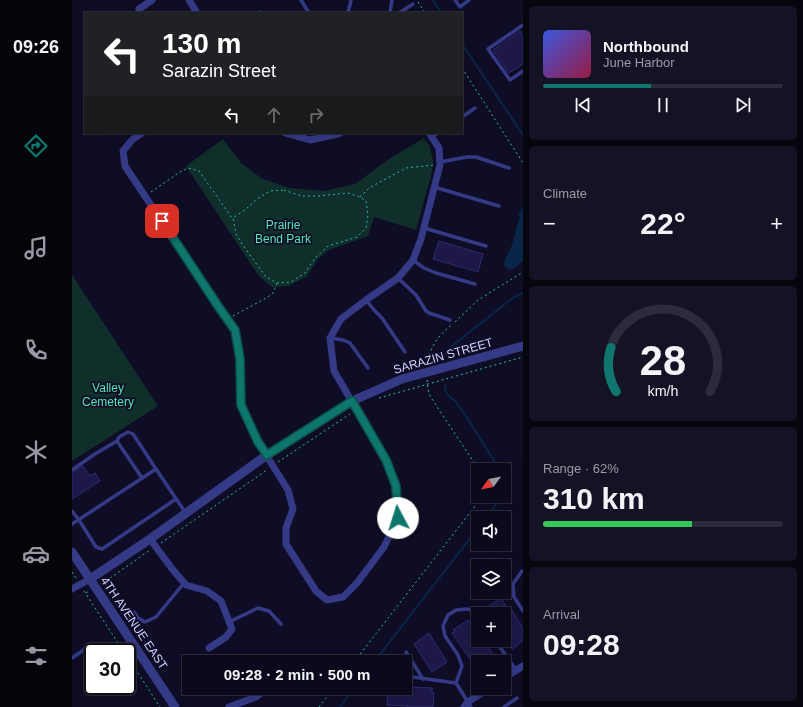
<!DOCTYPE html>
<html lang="en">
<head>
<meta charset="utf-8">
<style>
	:root { --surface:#0b0a1c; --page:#141325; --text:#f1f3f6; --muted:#9a9aa3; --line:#2b2b3b; --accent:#0f766e }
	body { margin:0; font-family:Helvetica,sans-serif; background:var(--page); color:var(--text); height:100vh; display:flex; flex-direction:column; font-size:15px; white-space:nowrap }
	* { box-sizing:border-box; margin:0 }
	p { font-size:13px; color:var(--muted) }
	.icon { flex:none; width:22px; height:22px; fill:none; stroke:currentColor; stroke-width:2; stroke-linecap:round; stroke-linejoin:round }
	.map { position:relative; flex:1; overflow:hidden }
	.drawer { display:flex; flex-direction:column; gap:6px; padding:6px; background:#06060f; width:280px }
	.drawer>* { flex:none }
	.top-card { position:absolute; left:12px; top:12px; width:379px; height:122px; border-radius:0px; box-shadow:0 4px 16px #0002,0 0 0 1px var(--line); background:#202124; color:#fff; overflow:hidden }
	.needle { width:26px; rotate:237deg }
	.controls { position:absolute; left:399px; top:463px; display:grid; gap:8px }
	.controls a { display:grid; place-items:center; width:40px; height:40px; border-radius:0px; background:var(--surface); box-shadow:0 4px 16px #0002,0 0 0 1px var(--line); font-size:20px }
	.speed { position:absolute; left:12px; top:643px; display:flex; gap:8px; font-size:20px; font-weight:700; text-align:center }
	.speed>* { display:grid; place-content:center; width:52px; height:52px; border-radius:50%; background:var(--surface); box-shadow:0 4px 16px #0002,0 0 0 1px var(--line); line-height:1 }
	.speed .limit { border:2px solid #111; border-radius:6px; background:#fff; color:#111 }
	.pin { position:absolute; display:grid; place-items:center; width:34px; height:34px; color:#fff; margin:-17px; border-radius:8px; box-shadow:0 2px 6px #0006 }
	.me { position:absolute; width:44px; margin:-22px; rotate:355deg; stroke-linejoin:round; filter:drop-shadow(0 0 3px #0008) }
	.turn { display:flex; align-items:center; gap:14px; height:84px; padding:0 12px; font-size:18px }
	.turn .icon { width:52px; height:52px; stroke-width:2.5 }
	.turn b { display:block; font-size:28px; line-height:34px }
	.lanes { display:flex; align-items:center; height:38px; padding:0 12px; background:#0003; justify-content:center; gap:20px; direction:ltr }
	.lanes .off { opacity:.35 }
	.big { font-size:30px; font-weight:700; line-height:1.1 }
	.drawer .card { flex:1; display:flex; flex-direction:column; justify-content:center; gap:6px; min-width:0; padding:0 14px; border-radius:6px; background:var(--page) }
	.drawer .dial { align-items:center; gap:0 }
	.dial svg { height:104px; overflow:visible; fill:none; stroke:var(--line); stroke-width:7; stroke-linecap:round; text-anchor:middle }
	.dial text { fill:var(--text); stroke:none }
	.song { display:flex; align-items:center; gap:12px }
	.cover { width:48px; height:48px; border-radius:6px; background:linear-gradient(135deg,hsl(230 70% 55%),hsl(340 70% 35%)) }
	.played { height:4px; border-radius:2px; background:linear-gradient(90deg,var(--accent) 45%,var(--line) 45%) }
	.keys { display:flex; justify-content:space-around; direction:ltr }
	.heat { display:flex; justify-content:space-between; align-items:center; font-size:22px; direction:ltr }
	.charge { height:6px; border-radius:3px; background:linear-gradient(90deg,#34c759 62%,var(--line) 0) }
	.trip { position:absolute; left:110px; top:655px; width:230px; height:40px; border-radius:0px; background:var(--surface); box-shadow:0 4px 16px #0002,0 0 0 1px var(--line); font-weight:700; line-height:40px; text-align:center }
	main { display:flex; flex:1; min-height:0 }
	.menu { display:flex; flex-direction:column; width:72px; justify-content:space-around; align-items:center; background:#04040b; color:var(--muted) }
	.menu .icon { width:28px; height:28px }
	.menu .on { color:var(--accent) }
	.menu b { font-size:18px; color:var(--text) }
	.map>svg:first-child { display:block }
	.green { fill:#102f2b }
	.water { fill:#092648 }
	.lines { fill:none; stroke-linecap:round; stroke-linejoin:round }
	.stream { stroke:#092648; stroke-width:2 }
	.building { fill:#1d1847; stroke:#312974 }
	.path { stroke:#28bca6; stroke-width:1; stroke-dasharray:2 3; stroke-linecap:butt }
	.service { stroke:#353a87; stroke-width:3.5 }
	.minor { stroke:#353a87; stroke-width:7 }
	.tertiary { stroke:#353a87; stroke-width:9 }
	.route-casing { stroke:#0a4d48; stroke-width:10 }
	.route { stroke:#0f766e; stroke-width:7 }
	.labels { text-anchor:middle; stroke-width:3.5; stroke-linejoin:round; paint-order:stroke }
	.park-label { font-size:12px; fill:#56e6b5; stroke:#0f0d25 }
	.street-label { font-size:12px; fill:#d2d1ff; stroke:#0f0d25 }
</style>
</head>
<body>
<main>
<nav class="menu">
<b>09:26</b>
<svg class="icon on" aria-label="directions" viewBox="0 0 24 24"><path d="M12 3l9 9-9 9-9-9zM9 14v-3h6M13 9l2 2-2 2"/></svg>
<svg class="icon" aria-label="music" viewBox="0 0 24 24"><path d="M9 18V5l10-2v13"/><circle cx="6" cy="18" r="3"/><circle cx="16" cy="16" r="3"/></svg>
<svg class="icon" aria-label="phone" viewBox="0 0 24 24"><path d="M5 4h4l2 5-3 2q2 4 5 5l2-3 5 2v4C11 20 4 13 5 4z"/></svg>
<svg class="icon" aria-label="climate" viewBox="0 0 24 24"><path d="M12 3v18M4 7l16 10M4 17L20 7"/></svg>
<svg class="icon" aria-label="car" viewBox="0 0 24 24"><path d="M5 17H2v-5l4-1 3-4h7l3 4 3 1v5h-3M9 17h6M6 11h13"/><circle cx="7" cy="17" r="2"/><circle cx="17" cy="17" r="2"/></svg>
<svg class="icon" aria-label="filters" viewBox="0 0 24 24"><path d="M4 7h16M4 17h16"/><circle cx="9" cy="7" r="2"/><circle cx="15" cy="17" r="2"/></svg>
</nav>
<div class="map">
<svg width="451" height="707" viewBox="0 0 451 707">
	<rect width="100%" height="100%" fill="#0f0d25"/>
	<g class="green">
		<path d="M352 138 358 147 361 162 359 176 344 230 302 217 296 236 257 250 246 259 235 276 217 286 200 287 187 276 176 260 114 166 151 139 169 163 189 178 217 188 252 191 283 184 317 159Z"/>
		<path d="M0 275 86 406 0 461Z"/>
	</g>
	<path class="water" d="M451 206V261L443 268 438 270 432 266C432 258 437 253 440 245 443 236 444 226 448 217L446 215Z"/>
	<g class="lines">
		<g class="stream">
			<path d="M361 0 369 13"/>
			<path d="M390 44 451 135"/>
			<path d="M374 355 375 350 380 346 428 308C435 302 442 296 451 293"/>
			<path d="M373 385V390L376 395 384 402 392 413 428 470"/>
			<path d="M432 478 433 483 432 491"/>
			<path d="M414 518 428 499 430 496"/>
			<path d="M302 662 406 528"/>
			<path d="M268 707 282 688"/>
		</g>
	</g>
	<g class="building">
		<path d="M448 31 451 36V64L437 73 421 50Z"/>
		<path d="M367 241 411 254 406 272 361 259Z"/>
		<path d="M11 466 18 476 23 473 28 481 0 499V473Z"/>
		<path d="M429 598 436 609 438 607 451 628V641L440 649 439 646 437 648 432 640V614H410L416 610 414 608Z"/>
		<path d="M396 620 403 630 406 628V640H412L424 659 420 662H406V671L380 633 383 631 381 630Z"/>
		<path d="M357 633 375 662 360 672 342 644Z"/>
		<path d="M333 687 360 688V693H362L361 707H336V706L315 705 316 688H333Z"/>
	</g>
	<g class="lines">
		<g class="path">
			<path d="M346 2 353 13"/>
			<path d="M390 68 451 163"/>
			<path d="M212 190 229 196H246L276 193 288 197 294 201 296 215 294 228 285 237 256 246 243 258 233 273 219 282 205 283 194 277 170 244 164 234 161 218 174 209 185 199 198 191Z"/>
			<path d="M79 192 108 172 116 168 127 171 160 218"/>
			<path d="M288 197 297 188 334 168 362 165"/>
			<path d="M161 316 196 297 201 293 205 283"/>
			<path d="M383 322 406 300 451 272"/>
			<path d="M356 365C357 346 367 336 380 324"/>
			<path d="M355 380 356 390 358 396 407 470"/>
			<path d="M307 398 451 357"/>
			<path d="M206 462 278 414"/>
			<path d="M89 543 195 470"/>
			<path d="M0 572 4 578"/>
			<path d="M30 584 78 550"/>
			<path d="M12 591 52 652"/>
			<path d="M14 593 17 591"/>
			<path d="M55 656 88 707"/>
			<path d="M282 662 411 496"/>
			<path d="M247 707 262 688"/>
		</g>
		<g class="service">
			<path d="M229 0 237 13"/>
			<path d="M383 0 388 7 397 0"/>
			<path d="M188 12V13"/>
			<path d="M276 13 279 0"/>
			<path d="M318 13 320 0"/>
			<path d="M327 13 341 4"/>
			<path d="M451 25 416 49 438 80 451 71"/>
			<path d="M390 117 403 108"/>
			<path d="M359 137 366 133"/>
			<path d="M368 162 395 157H404L437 168"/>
			<path d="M362 187 427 206"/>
			<path d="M352 228 414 246"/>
			<path d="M341 260 352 268 364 273 403 284"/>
			<path d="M326 278 344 295 354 311 357 313 378 320"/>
			<path d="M294 300 303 311 310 318 333 352"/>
			<path d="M259 338 271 340 278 343 296 368"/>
			<path d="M45 441 47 437 56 432 61 434 84 469"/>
			<path d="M0 470 23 454 45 441 70 478"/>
			<path d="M0 511 7 520 24 547 30 549 104 499"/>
			<path d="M0 524 84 469 113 512"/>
			<path d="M451 571H450L441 584 442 597 451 611"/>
			<path d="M62 612 66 618 73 622 84 617 112 583"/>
			<path d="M157 622 186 608 197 611 209 624"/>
			<path d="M423 640 444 670"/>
			<path d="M334 652 351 679"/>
			<path d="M0 658 13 649"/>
			<path d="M333 676 384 683"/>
			<path d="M399 707 384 683 390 666 386 655 373 636 371 626 376 615 384 610 395 609 402 611 406 615"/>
			<path d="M432 707 445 698"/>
		</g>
		<g class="minor">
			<path d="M117 0 125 13"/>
			<path d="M67 9 80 0"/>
			<path d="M70 133 60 140 51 151 53 166 146 306 163 330 168 359 169 405 186 442 216 490 221 509 214 528V544L244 591 255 600 271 597 285 583 312 547 326 518 324 486 314 460 262 371 258 338 269 319 294 300 326 278 341 260 349 239 368 165 367 148 357 133"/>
			<path d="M213 133 238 140 266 134 268 133"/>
			<path d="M78 539 101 570 114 585 135 591 149 601 160 629 154 637 137 648"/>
			<path d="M0 589 18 579"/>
			<path d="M432 678 451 666"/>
			<path d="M157 707 184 697 195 688"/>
			<path d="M392 707 396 702 417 688"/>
		</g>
		<g class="tertiary">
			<path d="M0 552 103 707"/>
			<path d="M18 579 78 539 195 455 280 401 330 379 451 346"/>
		</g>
	</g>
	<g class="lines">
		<defs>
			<path id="route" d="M90 221 146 306 163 330 168 359 169 405 186 442 195 455 280 401 314 460 324 486 326 518"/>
		</defs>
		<use href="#route" class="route-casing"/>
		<use href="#route" class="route"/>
	</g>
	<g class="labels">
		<g class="park-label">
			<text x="211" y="229">Prairie<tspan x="211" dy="14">Bend Park</tspan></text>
			<text x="36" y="392">Valley<tspan x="36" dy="14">Cemetery</tspan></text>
		</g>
		<g class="street-label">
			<text transform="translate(371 356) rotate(-16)" y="4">SARAZIN STREET</text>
			<text transform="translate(62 623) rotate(56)" y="4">4TH AVENUE EAST</text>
		</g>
	</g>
</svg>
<div class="controls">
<a><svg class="needle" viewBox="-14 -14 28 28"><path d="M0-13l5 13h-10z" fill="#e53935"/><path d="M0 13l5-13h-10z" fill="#9a9aa3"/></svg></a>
<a><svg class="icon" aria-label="sound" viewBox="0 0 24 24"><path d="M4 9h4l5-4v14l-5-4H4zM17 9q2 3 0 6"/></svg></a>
<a><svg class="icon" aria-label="layers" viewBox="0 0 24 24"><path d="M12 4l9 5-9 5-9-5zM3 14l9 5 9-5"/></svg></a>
<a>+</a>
<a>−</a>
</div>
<div class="speed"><div class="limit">30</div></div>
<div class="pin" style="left:90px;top:221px;background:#d93025"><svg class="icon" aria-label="arrive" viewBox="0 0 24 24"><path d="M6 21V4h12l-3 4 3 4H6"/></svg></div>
<svg class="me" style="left:326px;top:518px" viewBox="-20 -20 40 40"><circle r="19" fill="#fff"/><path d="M0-13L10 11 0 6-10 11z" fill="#0f766e"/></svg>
<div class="trip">09:28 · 2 min · 500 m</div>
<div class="top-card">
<div class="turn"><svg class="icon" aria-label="left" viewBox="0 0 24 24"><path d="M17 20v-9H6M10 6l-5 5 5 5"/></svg><div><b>130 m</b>Sarazin Street</div></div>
<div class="lanes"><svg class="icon" aria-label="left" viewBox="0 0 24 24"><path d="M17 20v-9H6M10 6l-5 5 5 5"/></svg><svg class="icon off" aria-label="ahead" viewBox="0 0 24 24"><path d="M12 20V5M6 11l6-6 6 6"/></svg><svg class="icon off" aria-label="right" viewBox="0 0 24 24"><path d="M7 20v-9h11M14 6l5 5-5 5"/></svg></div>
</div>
</div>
<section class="drawer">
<div class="card">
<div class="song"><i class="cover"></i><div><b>Northbound</b><p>June Harbor</p></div></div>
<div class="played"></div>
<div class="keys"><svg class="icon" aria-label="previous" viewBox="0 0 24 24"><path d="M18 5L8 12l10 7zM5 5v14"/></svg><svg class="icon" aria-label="pause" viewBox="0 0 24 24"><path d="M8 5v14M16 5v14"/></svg><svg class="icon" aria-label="next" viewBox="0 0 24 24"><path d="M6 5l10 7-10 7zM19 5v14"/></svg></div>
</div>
<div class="card"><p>Climate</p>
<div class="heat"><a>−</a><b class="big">22°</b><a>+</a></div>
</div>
<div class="card dial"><svg viewBox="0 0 100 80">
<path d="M14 69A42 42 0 1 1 86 69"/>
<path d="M14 69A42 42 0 0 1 10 35" stroke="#0f766e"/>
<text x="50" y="56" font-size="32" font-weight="700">28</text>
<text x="50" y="72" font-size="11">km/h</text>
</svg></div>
<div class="card"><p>Range · 62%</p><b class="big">310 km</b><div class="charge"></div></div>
<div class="card"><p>Arrival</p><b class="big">09:28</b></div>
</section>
</main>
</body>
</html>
